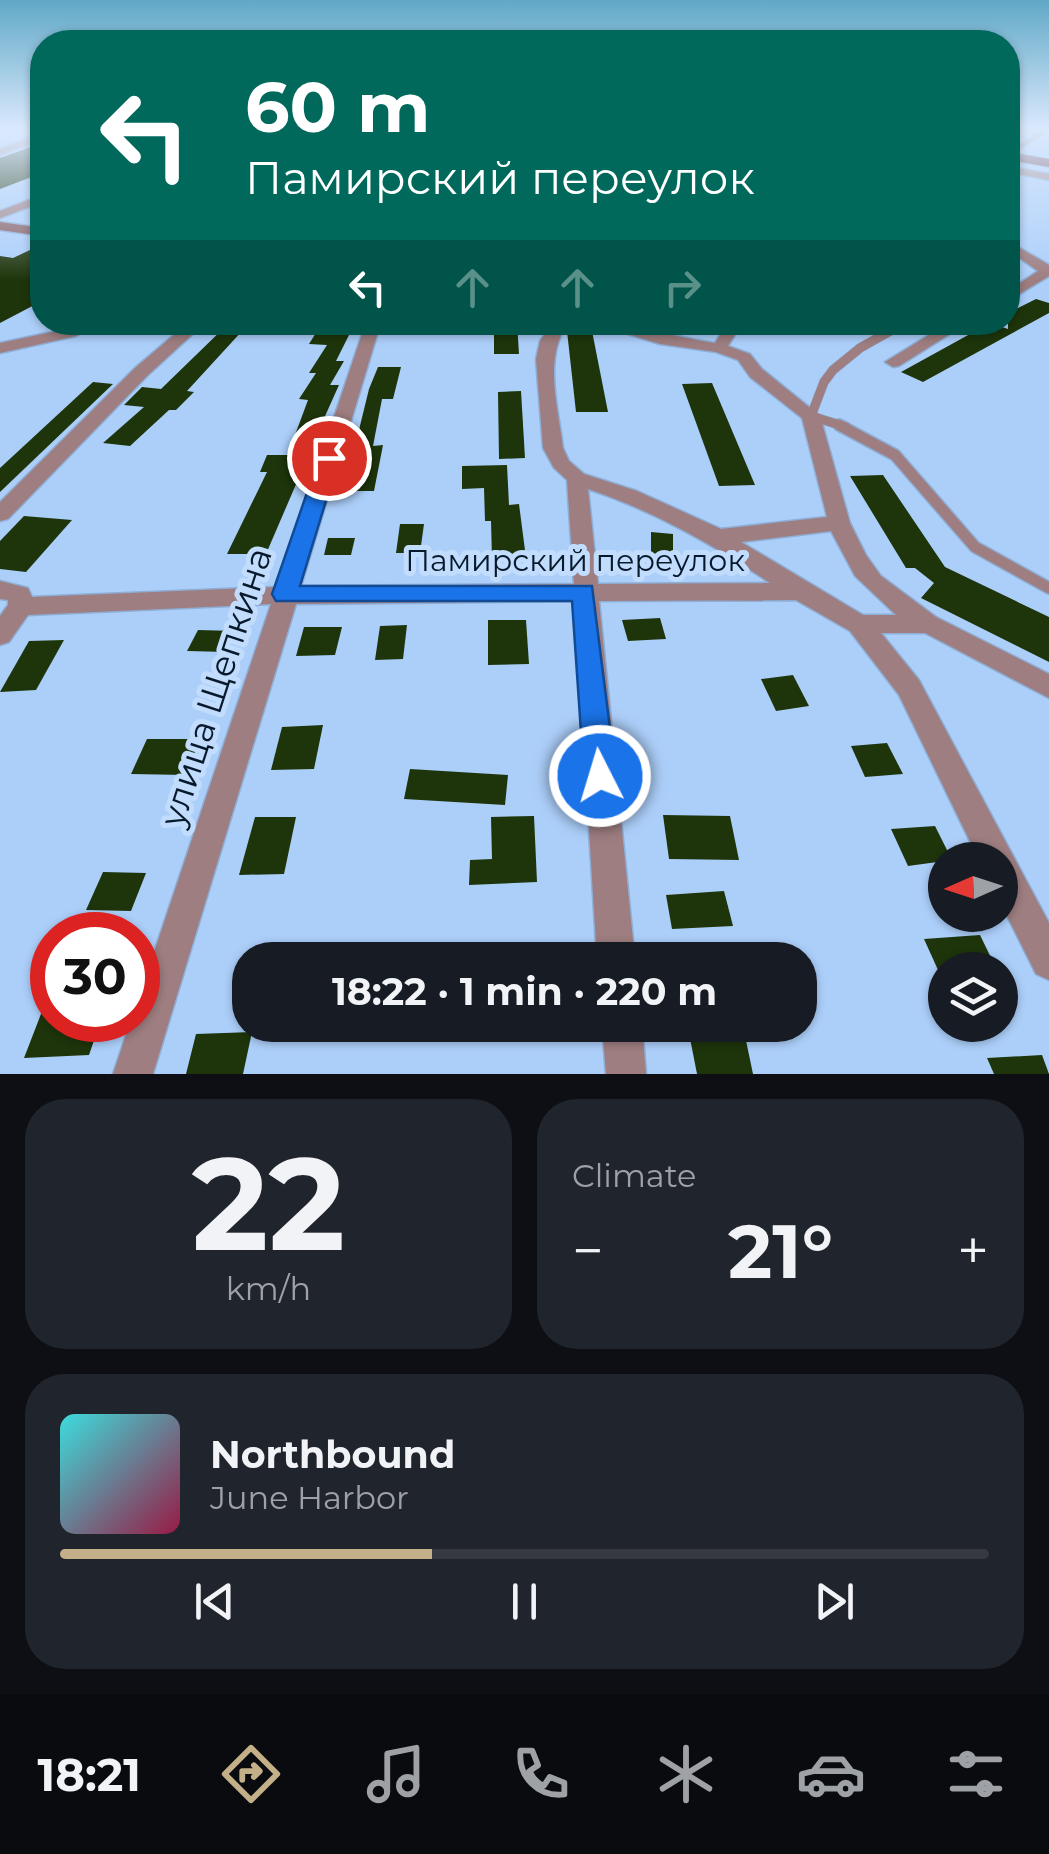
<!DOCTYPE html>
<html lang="en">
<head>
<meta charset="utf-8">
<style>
	:root { --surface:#171b24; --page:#20242c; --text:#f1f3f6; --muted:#9ea1a6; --line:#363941; --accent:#c3af88 }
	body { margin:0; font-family:Montserrat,sans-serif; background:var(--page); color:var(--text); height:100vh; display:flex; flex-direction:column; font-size:38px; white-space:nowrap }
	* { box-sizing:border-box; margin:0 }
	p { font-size:32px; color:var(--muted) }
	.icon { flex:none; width:55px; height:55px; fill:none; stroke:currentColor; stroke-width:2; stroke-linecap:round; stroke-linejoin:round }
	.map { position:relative; height:1074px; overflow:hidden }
	.sheet { display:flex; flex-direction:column; gap:25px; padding:25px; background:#0d0f14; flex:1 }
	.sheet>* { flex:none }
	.banner { position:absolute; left:30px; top:30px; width:990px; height:305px; border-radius:40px; box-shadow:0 2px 8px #0004; background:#00695c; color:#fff; overflow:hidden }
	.needle { width:65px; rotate:267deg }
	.fabs { position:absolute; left:928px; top:842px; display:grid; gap:20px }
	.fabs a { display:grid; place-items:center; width:90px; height:90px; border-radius:50%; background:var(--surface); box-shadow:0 2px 8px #0004; font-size:50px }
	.speed { position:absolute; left:30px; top:912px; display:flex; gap:20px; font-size:50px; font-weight:700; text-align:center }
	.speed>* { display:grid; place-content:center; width:130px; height:130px; border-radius:50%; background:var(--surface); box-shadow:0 2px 8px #0004; line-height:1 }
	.speed .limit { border:15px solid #d22; background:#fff; color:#111 }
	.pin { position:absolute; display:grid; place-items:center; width:85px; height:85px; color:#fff; margin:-42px; border:5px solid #fff; border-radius:50%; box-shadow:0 2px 10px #0007 }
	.me { position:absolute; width:110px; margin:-55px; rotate:355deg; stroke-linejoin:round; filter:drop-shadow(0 0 8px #0008) }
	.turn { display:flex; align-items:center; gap:35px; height:210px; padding:0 50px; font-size:45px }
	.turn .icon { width:130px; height:130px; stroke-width:2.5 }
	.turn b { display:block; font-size:70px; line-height:85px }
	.lanes { display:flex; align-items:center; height:95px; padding:0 50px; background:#0003; justify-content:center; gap:50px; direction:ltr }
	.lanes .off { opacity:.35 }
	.big { font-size:75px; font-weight:700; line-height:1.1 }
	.sheet .widget { flex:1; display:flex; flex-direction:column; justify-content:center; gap:15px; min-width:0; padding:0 35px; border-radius:40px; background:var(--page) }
	.sheet .dial { align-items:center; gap:0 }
	.dial b { font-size:130px; line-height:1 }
	.song { display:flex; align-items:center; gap:30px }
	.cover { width:120px; height:120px; border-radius:15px; background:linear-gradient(135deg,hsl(180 70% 55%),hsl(340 70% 35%)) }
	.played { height:10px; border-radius:5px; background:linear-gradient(90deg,var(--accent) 40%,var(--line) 40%) }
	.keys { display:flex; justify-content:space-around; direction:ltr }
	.heat { display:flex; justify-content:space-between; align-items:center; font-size:55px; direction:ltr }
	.sheet .tiles { flex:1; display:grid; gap:25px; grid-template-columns:1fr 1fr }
	.widget:last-child { grid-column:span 2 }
	.trip { position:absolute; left:232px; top:942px; width:585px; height:100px; border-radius:40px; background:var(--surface); box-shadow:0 2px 8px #0004; font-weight:700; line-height:100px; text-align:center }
	.menu { display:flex; height:160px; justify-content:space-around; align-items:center; background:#090b0e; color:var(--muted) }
	.menu .icon { width:70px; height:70px }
	.menu .active { color:var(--accent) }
	.menu b { font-size:45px; color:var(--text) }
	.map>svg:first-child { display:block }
	.building { fill:#1e350b }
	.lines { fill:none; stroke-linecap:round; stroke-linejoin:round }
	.lane-far2-casing { stroke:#8eaed5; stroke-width:6 }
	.lane-far1-casing { stroke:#8eaed5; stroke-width:10 }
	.lane-casing { stroke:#8eaed5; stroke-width:14 }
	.street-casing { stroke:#8eaed5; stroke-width:3 }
	.secondary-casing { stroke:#8eaed5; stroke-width:3 }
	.highway-casing { stroke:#8eaed5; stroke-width:2 }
	.lane-far2 { stroke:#9e7e81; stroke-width:5 }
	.lane-far1 { stroke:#9e7e81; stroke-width:9 }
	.lane { stroke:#9e7e81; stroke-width:11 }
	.street { fill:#9e7e81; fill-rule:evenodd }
	.secondary { fill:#86595d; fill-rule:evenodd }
	.highway { fill:#62262f; fill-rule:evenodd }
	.route { fill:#1a73e8; stroke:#114b97; stroke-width:2.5 }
	.labels { text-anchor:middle; stroke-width:10; stroke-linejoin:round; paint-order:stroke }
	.street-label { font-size:30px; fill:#08192c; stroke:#c1dcfc }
	.near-street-label { font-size:35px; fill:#08192c; stroke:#c1dcfc }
</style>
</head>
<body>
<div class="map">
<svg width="1049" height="1074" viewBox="0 0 1049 1074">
	<rect width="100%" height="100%" fill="#accffa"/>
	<g class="building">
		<path d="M42 143V173L0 189V158Z"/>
		<path d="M30 250 42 252V301L0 323V256L13 258Z"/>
		<path d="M1036 299 1049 303V313L923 382 901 372 990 323 1008 329V313Z"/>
		<path d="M230 322 243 330 187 391 194 392 176 410H169L130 446 103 443 144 407 124 405 142 387 161 389Z"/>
		<path d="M342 322 354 325 336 361H344L330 385H339L317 434 295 435 308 400 299 399 316 373H309L327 345 309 344 319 328H338Z"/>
		<path d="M517 322 519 354H494V323Z"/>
		<path d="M567 331H592L608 412H576Z"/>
		<path d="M378 367H401L393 399H382L373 446 383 445 374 491H344L369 389Z"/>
		<path d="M93 382 113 384 0 492V468Z"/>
		<path d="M712 383 755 485 719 486 682 384Z"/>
		<path d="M521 391 525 458 499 459 498 392Z"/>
		<path d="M267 455H302L293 481 297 482 266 554H227L267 472H260Z"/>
		<path d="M507 465 509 505 519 504 526 558 492 559 491 521H485L484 488 462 489V466Z"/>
		<path d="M883 475 945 567 1049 617V662L921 598 934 583 915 568H906L850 476Z"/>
		<path d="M24 516 72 520 26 572 0 569V541Z"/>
		<path d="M400 524H424L420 553H396Z"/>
		<path d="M651 532 673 534V562L651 560Z"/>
		<path d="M328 538H355L351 555H324Z"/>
		<path d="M660 618 666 639 628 641 622 620Z"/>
		<path d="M488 620H526L529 664 488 665Z"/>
		<path d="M407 625 403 659 375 660 380 626Z"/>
		<path d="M304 627H342L335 655 296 656Z"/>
		<path d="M198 630 236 631 227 652 187 651Z"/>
		<path d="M64 640 36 690 0 692 29 641Z"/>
		<path d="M793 675 809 706 776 711 761 679Z"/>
		<path d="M323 725 314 769 271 770 282 727Z"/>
		<path d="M147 739H200L186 775 131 774Z"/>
		<path d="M887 743 903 774 865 777 851 746Z"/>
		<path d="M410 769 508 775 505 805 404 799Z"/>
		<path d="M663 815 730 816 739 860 669 859Z"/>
		<path d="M534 816 537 882 469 885 470 860 492 859 491 817Z"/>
		<path d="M255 817H296L284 874 239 875Z"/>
		<path d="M935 826 952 860 908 866 891 829Z"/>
		<path d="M103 872 146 873 131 911 86 910Z"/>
		<path d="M724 891 733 926 672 929 666 895Z"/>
		<path d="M980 935 997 970H938L924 939Z"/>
		<path d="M51 988 52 1020H101L89 1055 24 1058Z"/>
		<path d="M743 1026 753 1074H697L688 1028Z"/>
		<path d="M252 1032 243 1074H186L196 1034Z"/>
		<path d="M1042 1055 1049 1074H994L987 1058Z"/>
	</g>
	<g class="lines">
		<defs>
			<path id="lane-far2" d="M1008 146 1019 147 1046 130"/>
			<path id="lane-far1" d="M846 427 811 416 824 382 833 370 860 348 899 326 897 322"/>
			<path id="lane" d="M839 425 895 455 975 547 1049 588"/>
			<g id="street">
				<path d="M42 133V139L0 155V149Z"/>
				<path d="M1008 166 1049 174V180L1008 172Z"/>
				<path d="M42 195V202L0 218V211Z"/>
				<path d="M1008 241 1049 265V276L1008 301V291L1038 271 1008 250Z"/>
				<path d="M81 322H102L76 336 0 353V343L66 329Z"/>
				<path d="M189 322H206L147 376 8 519 0 521V502L135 368Z"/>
				<path d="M366 322H381L301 586 574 584 567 480 554 468 543 448 536 359 540 341 553 322H568C543 360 558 405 563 448L569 461 584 474 637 491 721 529 827 517 802 418 750 377 738 360 716 352 660 344 589 322C631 322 672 337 715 343L728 322H743L728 346 750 354 762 369 820 416 850 523 866 555 881 576 936 617 1049 674V698L925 633H881L919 680 1049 923V980L1036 974 1000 902V860H979L899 695 850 631 796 600 599 601 635 960H597L575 601 296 604 153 1074H113L131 1020H138V1000L271 604 28 615 9 642 0 645V616L8 605V600L0 599V581L28 588 32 597 277 587ZM588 489C654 511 712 544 770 583L598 584ZM831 531 855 576 896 615H863L741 542Z"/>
				<path d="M950 322H969L899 366 893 367 885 362Z"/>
				<path d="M602 1025H642L646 1074H606Z"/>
			</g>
			<path id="secondary" d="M0 222 42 228V236L0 230Z"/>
			<path id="highway" d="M1008 152 1049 159V167L1008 160Z"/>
		</defs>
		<use href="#lane-far2" class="lane-far2-casing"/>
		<use href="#lane-far1" class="lane-far1-casing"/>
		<use href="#lane" class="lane-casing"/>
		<use href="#street" class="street-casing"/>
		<use href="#secondary" class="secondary-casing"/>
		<use href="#highway" class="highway-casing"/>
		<use href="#lane-far2" class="lane-far2"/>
		<use href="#lane-far1" class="lane-far1"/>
		<use href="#lane" class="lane"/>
		<use href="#street" class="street"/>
		<use href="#secondary" class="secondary"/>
		<use href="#highway" class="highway"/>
	</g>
	<linearGradient id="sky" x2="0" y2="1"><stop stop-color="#60a8c6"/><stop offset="0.46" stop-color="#dae9fd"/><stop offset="1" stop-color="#dae9fd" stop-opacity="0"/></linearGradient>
	<rect width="1049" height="280" fill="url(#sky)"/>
	<path class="route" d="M329 452 339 458 300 586H592L616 776 611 786 600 790 589 786 584 776 572 601H276L272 594 319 458Z"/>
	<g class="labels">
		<g class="street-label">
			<text x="575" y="571">Памирский переулок</text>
		</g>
		<g class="near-street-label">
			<text transform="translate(216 687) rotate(-72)" y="12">улица Щепкина</text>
		</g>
	</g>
</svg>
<div class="fabs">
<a><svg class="needle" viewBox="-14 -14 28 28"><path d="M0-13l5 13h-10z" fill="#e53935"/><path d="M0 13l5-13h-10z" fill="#9ea1a6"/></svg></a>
<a><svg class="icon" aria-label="layers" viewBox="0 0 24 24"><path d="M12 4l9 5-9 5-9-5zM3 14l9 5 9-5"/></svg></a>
</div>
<div class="speed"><div class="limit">30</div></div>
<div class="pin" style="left:329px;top:458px;background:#d93025"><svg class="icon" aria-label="arrive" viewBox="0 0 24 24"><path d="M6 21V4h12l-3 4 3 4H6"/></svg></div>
<svg class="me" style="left:600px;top:776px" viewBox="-20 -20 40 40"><circle r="17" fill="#1a73e8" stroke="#fff" stroke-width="3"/><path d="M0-11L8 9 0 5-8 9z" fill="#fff"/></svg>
<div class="trip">18:22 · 1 min · 220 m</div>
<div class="banner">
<div class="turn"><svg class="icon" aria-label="left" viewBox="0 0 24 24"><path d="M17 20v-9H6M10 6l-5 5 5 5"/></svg><div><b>60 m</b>Памирский переулок</div></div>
<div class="lanes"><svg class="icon" aria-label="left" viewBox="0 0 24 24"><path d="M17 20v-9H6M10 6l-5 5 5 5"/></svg><svg class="icon off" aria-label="ahead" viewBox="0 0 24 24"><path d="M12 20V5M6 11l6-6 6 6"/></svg><svg class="icon off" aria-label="ahead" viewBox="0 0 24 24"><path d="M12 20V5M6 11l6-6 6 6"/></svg><svg class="icon off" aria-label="right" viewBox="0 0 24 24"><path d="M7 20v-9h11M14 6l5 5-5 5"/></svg></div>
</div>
</div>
<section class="sheet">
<div class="tiles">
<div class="widget dial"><b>22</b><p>km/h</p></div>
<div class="widget"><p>Climate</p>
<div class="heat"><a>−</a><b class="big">21°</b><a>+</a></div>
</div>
<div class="widget">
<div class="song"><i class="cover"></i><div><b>Northbound</b><p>June Harbor</p></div></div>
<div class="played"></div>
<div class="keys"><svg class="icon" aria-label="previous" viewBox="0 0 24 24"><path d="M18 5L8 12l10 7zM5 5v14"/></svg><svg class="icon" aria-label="pause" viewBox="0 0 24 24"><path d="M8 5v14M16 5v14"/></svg><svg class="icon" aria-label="next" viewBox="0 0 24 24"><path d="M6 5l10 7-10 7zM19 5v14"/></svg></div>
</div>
</div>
</section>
<nav class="menu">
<b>18:21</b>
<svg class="icon active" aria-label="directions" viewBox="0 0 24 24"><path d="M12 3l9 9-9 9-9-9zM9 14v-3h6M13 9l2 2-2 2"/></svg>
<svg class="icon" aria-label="music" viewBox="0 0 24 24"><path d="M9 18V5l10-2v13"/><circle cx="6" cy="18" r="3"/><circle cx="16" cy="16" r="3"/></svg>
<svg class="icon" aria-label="phone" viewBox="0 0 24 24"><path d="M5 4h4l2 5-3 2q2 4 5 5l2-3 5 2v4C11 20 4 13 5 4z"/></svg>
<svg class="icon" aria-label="climate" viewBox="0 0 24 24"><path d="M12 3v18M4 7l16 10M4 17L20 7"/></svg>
<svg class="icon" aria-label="car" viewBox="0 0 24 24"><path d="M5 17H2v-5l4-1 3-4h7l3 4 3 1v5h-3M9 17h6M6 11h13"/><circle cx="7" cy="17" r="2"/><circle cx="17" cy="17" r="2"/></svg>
<svg class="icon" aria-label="filters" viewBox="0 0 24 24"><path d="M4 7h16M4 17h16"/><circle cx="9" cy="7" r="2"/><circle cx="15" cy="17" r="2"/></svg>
</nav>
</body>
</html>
